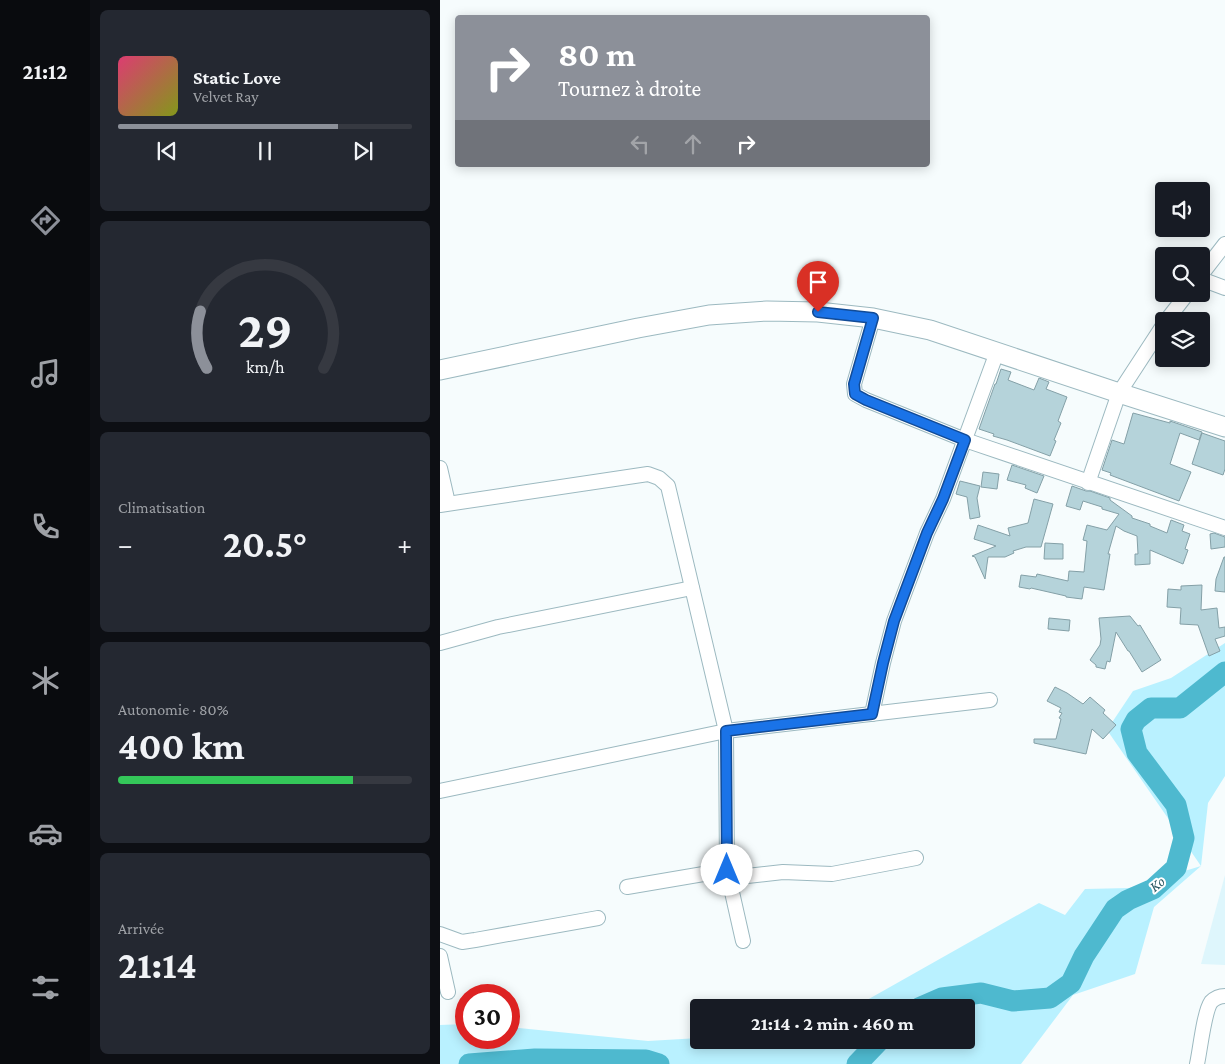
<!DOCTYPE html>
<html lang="fr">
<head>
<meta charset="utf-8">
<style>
	:root { --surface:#171b24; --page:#242831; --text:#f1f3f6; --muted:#9ea1a6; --line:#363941; --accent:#8c9099 }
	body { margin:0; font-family:"Crimson Pro",serif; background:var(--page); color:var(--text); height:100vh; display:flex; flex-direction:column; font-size:19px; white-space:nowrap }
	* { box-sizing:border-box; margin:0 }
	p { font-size:16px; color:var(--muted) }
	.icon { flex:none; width:28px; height:28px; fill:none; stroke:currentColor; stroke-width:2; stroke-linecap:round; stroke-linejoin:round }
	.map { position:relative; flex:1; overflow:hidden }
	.panel { display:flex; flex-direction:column; gap:10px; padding:10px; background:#0d0f14; width:350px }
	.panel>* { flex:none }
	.top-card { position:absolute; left:15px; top:15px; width:475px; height:152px; border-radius:5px; box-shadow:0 2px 12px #0003; background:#8c9099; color:#fff; overflow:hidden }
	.buttons { position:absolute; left:715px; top:182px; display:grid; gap:10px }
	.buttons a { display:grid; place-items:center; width:55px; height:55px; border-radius:5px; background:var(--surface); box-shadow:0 2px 12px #0003; font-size:25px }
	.speed { position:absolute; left:15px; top:984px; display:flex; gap:10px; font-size:25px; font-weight:700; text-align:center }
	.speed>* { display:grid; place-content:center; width:65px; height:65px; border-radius:50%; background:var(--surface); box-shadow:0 2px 12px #0003; line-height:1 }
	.speed .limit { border:8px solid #d22; background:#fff; color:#111 }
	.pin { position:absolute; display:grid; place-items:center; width:42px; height:42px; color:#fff; margin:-51px -21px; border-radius:50% 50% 50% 0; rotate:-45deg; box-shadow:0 0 5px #0007 }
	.pin .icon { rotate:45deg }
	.me { position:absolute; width:55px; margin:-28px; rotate:0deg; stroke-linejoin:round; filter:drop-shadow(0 0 4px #0008) }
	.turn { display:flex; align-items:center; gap:18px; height:105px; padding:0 20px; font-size:22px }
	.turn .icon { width:65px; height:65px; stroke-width:2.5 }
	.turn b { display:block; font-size:35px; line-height:42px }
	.lanes { display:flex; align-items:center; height:48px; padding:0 20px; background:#0003; justify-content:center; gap:25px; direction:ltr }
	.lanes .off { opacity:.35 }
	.big { font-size:38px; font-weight:700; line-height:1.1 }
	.panel .card { flex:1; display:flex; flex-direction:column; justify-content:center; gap:8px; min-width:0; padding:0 18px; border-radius:8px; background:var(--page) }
	.panel .dial { align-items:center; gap:0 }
	.dial svg { height:130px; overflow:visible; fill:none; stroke:var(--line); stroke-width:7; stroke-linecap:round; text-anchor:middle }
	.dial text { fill:var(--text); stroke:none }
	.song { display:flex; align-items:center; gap:15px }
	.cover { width:60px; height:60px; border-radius:8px; background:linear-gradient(135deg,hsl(340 70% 55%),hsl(70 70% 35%)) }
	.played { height:5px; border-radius:2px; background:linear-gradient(90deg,var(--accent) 75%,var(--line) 75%) }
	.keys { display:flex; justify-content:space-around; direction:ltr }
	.heat { display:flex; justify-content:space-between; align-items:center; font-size:28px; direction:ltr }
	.charge { height:8px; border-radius:4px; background:linear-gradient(90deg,#34c759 80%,var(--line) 0) }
	.trip { position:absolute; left:250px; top:999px; width:285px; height:50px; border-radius:5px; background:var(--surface); box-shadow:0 2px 12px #0003; font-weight:700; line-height:50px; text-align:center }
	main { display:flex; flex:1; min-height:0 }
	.tab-bar { display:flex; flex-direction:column; width:90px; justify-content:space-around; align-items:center; background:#090b0e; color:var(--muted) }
	.tab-bar .icon { width:35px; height:35px }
	.tab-bar .selected { color:var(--accent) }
	.tab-bar b { font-size:22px; color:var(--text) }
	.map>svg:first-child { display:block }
	.built { fill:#def6fc }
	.green { fill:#b9f1ff }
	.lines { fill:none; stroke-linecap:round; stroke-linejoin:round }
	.river { stroke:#4eb9cf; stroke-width:21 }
	.building { fill:#b5d3da; stroke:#84a0a7 }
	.minor-casing { stroke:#9cb9c0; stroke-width:16 }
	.major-casing { stroke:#9cb9c0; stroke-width:21 }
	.minor { stroke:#fff; stroke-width:14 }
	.major { stroke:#fff; stroke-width:19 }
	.route-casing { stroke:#114b97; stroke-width:12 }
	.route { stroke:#1a73e8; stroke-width:9 }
	.labels { text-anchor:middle; stroke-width:4; stroke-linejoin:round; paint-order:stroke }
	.water-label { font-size:15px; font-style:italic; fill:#2a5862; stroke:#fff }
</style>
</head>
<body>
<main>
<nav class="tab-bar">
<b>21:12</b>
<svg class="icon selected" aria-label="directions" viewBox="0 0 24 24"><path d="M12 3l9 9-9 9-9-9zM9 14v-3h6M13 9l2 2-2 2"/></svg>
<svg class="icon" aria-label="music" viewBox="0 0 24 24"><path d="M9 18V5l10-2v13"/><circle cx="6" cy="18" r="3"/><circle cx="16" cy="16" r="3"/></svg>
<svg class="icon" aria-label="phone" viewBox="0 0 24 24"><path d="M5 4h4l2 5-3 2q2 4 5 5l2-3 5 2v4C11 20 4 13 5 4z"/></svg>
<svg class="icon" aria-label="climate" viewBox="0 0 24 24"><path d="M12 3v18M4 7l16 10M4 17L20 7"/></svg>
<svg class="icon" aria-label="car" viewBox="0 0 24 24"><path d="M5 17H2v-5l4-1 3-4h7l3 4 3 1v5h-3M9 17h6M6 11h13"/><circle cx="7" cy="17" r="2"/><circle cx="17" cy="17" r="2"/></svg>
<svg class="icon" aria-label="filters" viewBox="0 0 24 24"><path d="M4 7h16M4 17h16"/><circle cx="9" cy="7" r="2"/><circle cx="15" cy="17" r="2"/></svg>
</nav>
<section class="panel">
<div class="card">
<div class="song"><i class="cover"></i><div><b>Static Love</b><p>Velvet Ray</p></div></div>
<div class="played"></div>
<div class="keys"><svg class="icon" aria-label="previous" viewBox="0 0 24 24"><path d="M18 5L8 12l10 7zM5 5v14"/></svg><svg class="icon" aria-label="pause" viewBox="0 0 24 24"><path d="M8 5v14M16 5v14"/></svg><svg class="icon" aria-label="next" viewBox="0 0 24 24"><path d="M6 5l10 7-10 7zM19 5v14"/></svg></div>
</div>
<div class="card dial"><svg viewBox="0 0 100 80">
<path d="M14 69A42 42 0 1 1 86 69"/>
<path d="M14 69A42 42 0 0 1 10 34" stroke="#8c9099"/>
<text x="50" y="56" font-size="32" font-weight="700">29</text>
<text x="50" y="72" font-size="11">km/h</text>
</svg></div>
<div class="card"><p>Climatisation</p>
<div class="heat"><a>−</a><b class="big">20.5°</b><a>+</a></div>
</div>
<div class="card"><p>Autonomie · 80%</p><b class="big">400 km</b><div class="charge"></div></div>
<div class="card"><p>Arrivée</p><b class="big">21:14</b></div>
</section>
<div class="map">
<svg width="785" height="1064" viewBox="0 0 785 1064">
	<rect width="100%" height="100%" fill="#f6fcfd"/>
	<path class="built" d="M785 875V965L761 964Z"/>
	<path class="green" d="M785 643V776L768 803 761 866 714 907 695 974 633 995 581 1064H0V1025L26 1024V1038H69V1027L208 1041 259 1038V1040H526V1008L404 1007 427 1000 599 903 625 915 645 889 689 888 761 866 667 730 693 691 731 678Z"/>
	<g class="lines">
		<g class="river">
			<path d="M479 1008 502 998 541 993 573 1001 610 998 631 983 644 956 675 909 688 900 713 889 736 868 744 838 736 805 697 753 691 729 696 720 711 708H740L785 672"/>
			<path d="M29 1064 95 1059 206 1060 219 1064"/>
			<path d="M417 1064 440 1040"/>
		</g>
	</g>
	<g class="building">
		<path d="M561 369 571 372 568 380 594 390 599 378 609 382 606 389 627 397 618 421 621 423 614 440 616 441 610 456 567 440 553 436 554 434 539 429 555 384H556Z"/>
		<path d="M693 413 730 423V421L762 432 759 440 740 433 731 461 730 464 751 472 739 501 670 475 671 473 662 470 672 440 684 444Z"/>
		<path d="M762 433 785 441V469L783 475 752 464Z"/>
		<path d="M572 465 604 476 597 493 585 488 586 485 567 480Z"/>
		<path d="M543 472 559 474 557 489 541 487Z"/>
		<path d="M520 481 540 486 537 498 540 517 530 519 527 497 516 494Z"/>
		<path d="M632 486 646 491H650L670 498V500L692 516V518L710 524V526L727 533 731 520 744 525 742 531 750 534 745 549 748 550 743 564 710 550V564L695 565V554H698L697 536 684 531 676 526 668 554H670L664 590 644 587 642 599 626 597V596L591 588 590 589 579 587 581 575 596 577 597 574 628 581 629 571 644 572 647 541 643 540 647 525 667 530 679 514 662 509V507L643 501 640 510 626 506Z"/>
		<path d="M594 499 613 504 601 547H586L573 551 574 553 565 557H548L545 579 535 557 532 556 556 546 534 539 538 525 570 536 568 528 588 523Z"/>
		<path d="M774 533 785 537V547L771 549 770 534Z"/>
		<path d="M605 543 623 544V559H604Z"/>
		<path d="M784 557H785V592L775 591 776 579Z"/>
		<path d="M762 585 761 610 777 608 779 628 785 627V636L775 639 780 651 769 656 758 625 740 624 741 608 727 607 728 589 741 590V586Z"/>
		<path d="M690 616 698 626 700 625 721 660 702 672 689 651H688L676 632 670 662 667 661 665 669 656 667V665L650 660 660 645 661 639 659 618Z"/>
		<path d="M609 618 630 620 629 631 608 629Z"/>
		<path d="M615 687 627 693 643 704 650 697 665 710 663 713 676 725 663 739 652 729 646 754 594 743V739H616L621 719 619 718 622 713 619 712 621 708 607 701Z"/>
	</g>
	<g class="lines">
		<defs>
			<g id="minor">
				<path d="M761 275 785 244"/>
				<path d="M761 279 785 288"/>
				<path d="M433 318 414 384 415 394 426 400 525 440 785 528"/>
				<path d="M726 321 747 294"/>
				<path d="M0 468 8 503"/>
				<path d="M648 483 679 393 724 324"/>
				<path d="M0 505 208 474 219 478 228 486 286 731 287 870 303 941"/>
				<path d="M0 643 58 627 252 588"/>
				<path d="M432 714 443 663 454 621 487 533 503 499 557 352"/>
				<path d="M0 791 286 731 550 700"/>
				<path d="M289 878 343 872 392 874 476 858"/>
				<path d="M187 887 287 870"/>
				<path d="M0 934 22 942 35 940 158 918"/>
				<path d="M0 956 8 992"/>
				<path d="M757 1064C760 1051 764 1012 771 1002 775 998 780 996 785 996"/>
			</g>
			<path id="major" d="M0 370 198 328 269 315 327 311 378 312 433 318 490 330 679 393 785 427"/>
		</defs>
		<use href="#minor" class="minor-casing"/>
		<use href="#major" class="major-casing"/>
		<use href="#minor" class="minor"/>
		<use href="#major" class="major"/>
	</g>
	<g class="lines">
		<defs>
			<path id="route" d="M287 870 286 731 432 714 443 663 454 621 487 533 503 499 525 440 426 400 415 394 414 384 433 318 378 312"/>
		</defs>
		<use href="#route" class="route-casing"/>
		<use href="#route" class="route"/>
	</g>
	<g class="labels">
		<g class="water-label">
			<text transform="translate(717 884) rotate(-39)" y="5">Ko</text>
		</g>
	</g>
</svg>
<div class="buttons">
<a><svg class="icon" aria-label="sound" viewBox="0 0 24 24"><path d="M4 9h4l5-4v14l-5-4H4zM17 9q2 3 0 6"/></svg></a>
<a><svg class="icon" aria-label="search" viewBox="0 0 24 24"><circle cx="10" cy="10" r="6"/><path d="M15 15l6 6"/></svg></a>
<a><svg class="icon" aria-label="layers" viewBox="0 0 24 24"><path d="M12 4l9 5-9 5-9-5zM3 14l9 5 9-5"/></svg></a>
</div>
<div class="speed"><div class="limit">30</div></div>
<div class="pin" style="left:378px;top:312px;background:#d93025"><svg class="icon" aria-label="arrive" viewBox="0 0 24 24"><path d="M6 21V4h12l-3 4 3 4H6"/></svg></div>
<svg class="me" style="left:287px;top:870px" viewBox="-20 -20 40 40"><circle r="19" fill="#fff"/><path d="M0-13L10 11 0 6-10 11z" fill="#1a73e8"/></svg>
<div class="trip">21:14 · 2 min · 460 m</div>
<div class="top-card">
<div class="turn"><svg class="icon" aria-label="right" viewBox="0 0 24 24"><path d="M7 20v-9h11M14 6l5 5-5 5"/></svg><div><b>80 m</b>Tournez à droite</div></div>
<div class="lanes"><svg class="icon off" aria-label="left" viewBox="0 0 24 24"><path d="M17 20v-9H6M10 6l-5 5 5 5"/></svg><svg class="icon off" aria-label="ahead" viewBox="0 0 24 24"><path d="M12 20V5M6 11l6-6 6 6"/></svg><svg class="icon" aria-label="right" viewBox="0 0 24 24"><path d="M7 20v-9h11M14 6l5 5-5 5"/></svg></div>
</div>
</div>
</main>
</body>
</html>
